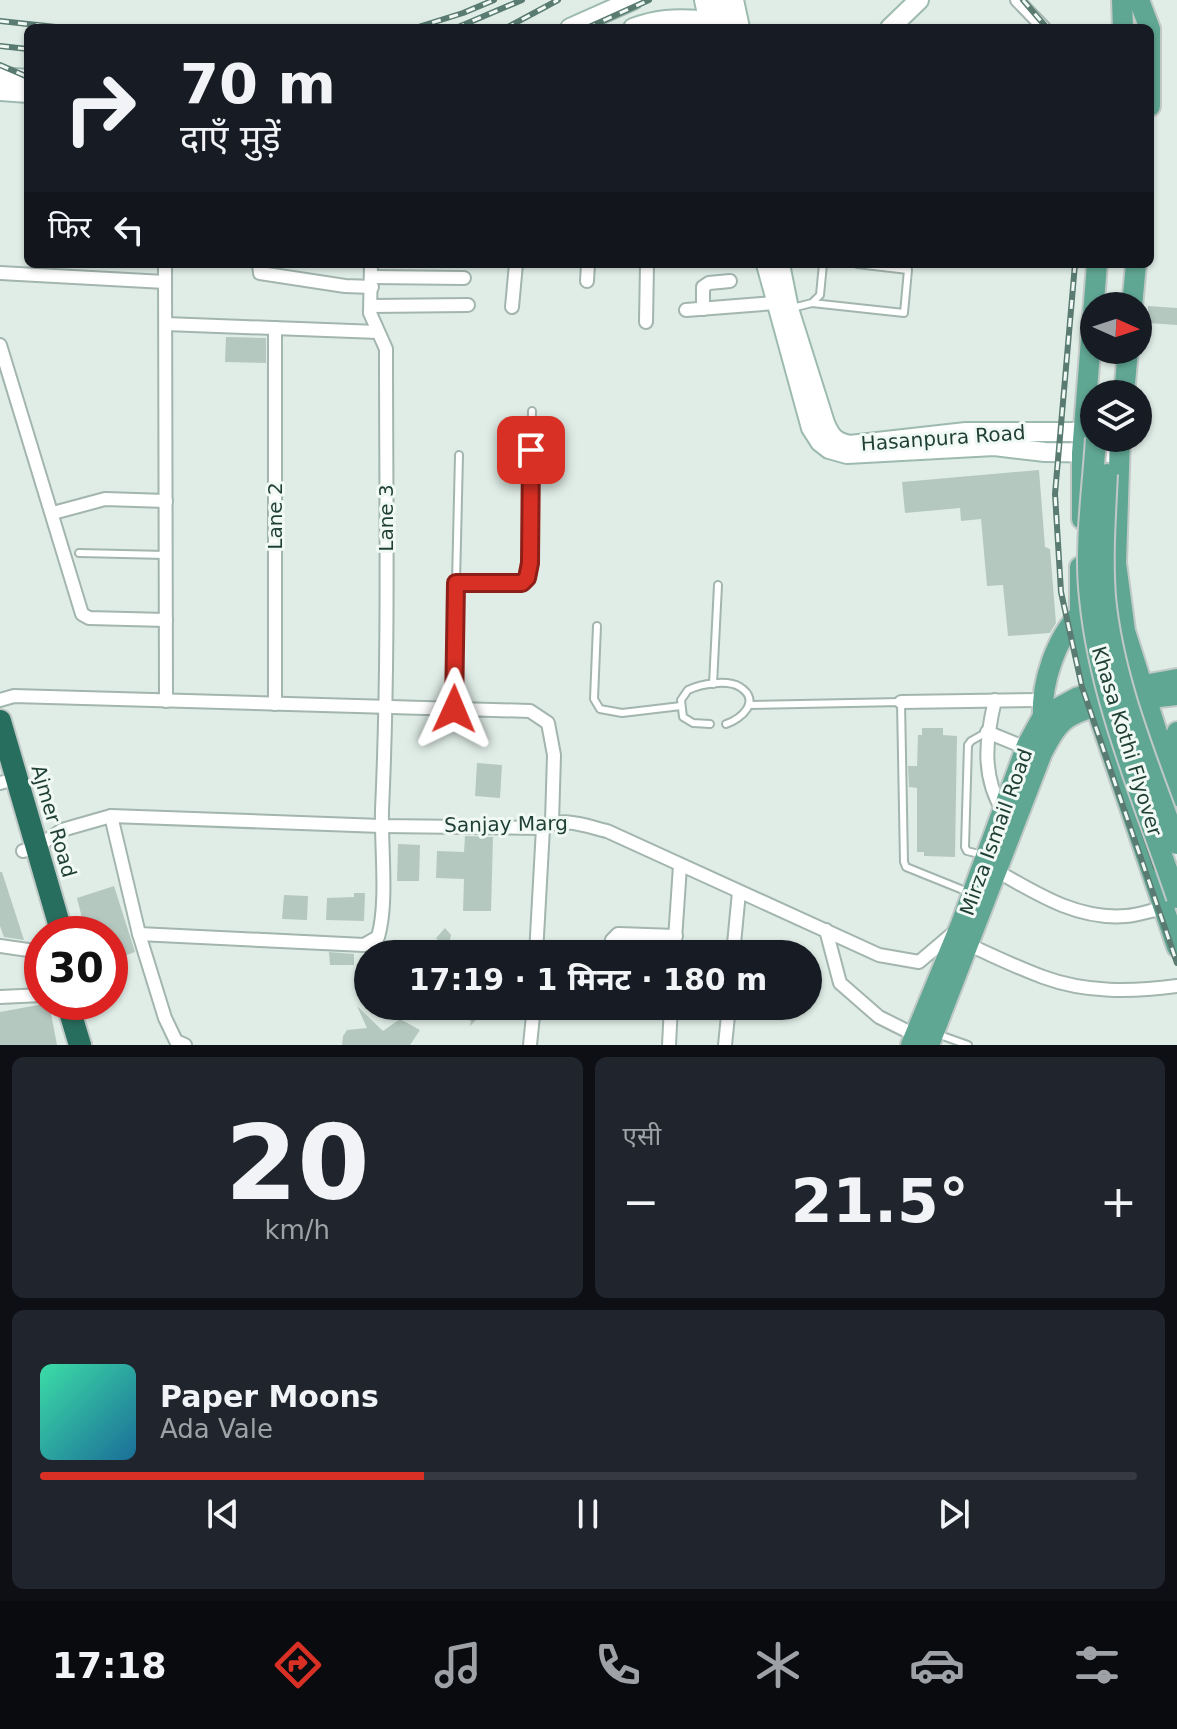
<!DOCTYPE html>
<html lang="hi">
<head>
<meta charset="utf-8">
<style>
	:root { --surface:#171b24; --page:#20242c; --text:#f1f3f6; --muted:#9ea1a6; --line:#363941; --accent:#d93025 }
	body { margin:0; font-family:"DejaVu Sans","Noto Sans Devanagari",sans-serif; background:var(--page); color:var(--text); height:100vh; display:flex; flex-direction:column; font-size:30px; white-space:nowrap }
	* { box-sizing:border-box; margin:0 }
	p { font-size:26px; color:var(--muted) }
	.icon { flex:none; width:44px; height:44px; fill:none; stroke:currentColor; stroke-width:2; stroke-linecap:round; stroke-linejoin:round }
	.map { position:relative; height:1045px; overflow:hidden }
	.drawer { display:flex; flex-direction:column; gap:12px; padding:12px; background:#0d0f14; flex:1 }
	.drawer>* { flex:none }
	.top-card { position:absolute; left:24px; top:24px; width:1130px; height:244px; border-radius:12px; box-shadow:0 2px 6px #0004; background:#171b24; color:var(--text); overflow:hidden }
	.needle { width:52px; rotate:93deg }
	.controls { position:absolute; left:1080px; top:292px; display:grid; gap:16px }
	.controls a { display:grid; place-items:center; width:72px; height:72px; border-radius:50%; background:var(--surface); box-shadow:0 2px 6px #0004; font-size:40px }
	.speed { position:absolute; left:24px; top:916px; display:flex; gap:16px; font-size:40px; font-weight:700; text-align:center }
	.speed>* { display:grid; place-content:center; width:104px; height:104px; border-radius:50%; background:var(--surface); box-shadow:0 2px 6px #0004; line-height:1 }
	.speed .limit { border:12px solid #d22; background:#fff; color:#111 }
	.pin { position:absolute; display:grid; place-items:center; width:68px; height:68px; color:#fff; margin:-34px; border-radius:16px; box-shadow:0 4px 12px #0006 }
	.me { position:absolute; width:88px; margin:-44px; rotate:1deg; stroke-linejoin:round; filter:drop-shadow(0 0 6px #0008) }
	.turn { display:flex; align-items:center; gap:28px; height:168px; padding:0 24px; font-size:36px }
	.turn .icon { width:104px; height:104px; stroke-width:2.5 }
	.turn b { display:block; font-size:56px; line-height:68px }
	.then { display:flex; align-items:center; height:76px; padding:0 24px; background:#0003; gap:16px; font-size:30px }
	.big { font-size:60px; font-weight:700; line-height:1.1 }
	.drawer .widget { flex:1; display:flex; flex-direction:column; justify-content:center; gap:12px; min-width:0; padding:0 28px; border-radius:12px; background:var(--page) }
	.drawer .dial { align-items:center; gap:0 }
	.dial b { font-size:104px; line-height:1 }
	.song { display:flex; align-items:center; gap:24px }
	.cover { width:96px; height:96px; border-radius:12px; background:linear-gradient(135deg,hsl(160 70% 55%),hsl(200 70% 35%)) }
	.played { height:8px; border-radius:4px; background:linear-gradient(90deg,var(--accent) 35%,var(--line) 35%) }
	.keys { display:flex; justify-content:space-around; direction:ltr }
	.heat { display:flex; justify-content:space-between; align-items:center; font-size:44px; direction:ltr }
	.drawer .tiles { flex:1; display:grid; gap:12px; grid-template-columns:1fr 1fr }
	.widget:last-child { grid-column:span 2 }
	.trip { position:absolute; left:354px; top:940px; width:468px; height:80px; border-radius:40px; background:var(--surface); box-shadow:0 2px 6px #0004; font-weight:700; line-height:80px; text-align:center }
	.menu { display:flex; height:128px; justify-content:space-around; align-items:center; background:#090b0e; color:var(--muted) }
	.menu .icon { width:56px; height:56px }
	.menu .selected { color:var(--accent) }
	.menu b { font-size:36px; color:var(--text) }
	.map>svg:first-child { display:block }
	.building { fill:#b5c8c0 }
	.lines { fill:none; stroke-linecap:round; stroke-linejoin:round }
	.lane-casing { stroke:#a2b5ae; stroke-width:10 }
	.street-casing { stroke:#a2b5ae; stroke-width:16 }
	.secondary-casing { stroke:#9dbaaf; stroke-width:22 }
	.primary-casing { stroke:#c0c9c6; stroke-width:24 }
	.highway-casing { stroke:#c0c9c6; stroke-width:26 }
	.lane { stroke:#fff; stroke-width:6 }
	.street { stroke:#fff; stroke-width:12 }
	.secondary { stroke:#fff; stroke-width:18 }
	.primary { stroke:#60a793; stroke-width:20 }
	.highway { stroke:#286e5e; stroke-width:22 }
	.rail-casing { stroke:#597b71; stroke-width:6 }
	.rail { stroke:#f1f9f5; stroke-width:3; stroke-dasharray:9; stroke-linecap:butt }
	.primary-bridge-casing { stroke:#c0c9c6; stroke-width:24; stroke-linecap:butt }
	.primary-bridge { stroke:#60a793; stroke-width:20 }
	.route-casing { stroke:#8d1f18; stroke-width:20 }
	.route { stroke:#d93025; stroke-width:14 }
	.labels { text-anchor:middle; stroke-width:6; stroke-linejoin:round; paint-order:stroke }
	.street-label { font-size:20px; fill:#1f3f35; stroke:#f1f9f5 }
</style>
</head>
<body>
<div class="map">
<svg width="1177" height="1045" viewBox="0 0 1177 1045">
	<rect width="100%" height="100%" fill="#e0ede7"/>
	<g class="building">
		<path d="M1148 306 1177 308V325L1148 323Z"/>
		<path d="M226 337 266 338V363L225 362Z"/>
		<path d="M1039 470 1045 547 1050 549 1056 623 1050 633 1008 636 1003 585 987 586 981 519 961 521 960 508 905 513 902 482Z"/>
		<path d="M922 728H943V735L957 736 955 857 924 856V852H917V788L909 787 908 766H917L918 735H922Z"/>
		<path d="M477 763 502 765 500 798 475 796Z"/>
		<path d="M465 836 493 837 491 911H463L464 879 436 878 437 851 464 852Z"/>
		<path d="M398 844 420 845 419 881H397Z"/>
		<path d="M0 872H2L24 940 4 937 0 926Z"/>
		<path d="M114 886 135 952 110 961V934H86L77 898Z"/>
		<path d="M354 893H365L364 921 326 920 327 898 354 897Z"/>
		<path d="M284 895 308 896 307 920 282 919Z"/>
		<path d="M445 928 451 935 447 954H437L439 941 436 938Z"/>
		<path d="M329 952 354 954V965H330Z"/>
		<path d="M49 1003 57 1045H0V1012Z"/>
		<path d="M357 1006 383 1031 400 1019 420 1030 410 1045H342L343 1036 347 1030 367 1028Z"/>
		<path d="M445 1006H457L472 1011V1006H482L481 1015 495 1020H476L470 1026 471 1021 444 1008Z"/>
	</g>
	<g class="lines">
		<defs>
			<g id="lane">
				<path d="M812 303 820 295 823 264"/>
				<path d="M792 308 812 303 904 313 908 270 857 264"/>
				<path d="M531 450 532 411"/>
				<path d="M79 553 166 555"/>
				<path d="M456 583 459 455"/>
				<path d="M597 626 594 699 600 709 622 713 681 706"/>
				<path d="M713 684 718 585"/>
				<path d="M749 705 901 702 904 862 906 867 968 892"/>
				<path d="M710 724 693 723 683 717 681 700 688 690C701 684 727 679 740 687 762 701 741 719 726 724"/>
				<path d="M983 855 967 851 965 847 968 745 971 741 987 732"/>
				<path d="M937 1034 968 1045"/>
			</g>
			<g id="street">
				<path d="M1017 0 1044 28"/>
				<path d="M165 264 166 701"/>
				<path d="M259 264 260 273 345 286 372 287"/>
				<path d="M0 273 165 282"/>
				<path d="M371 277 464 278"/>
				<path d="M587 281 588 264"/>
				<path d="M371 306 468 305"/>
				<path d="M512 307 516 264"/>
				<path d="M703 309V287L709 283 730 281"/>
				<path d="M686 310 775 303"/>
				<path d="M646 322 647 264"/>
				<path d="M166 324 378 332"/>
				<path d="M0 345 82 614 89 618 166 620"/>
				<path d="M53 513 105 499 166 501"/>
				<path d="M0 700 14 696 530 711 548 723 554 755 552 822"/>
				<path d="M995 700C986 738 981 776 1003 811"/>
				<path d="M901 702 1042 700"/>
				<path d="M275 704V328"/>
				<path d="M454 709 456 583H522L530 572 531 450"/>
				<path d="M987 732 1026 748"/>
				<path d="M0 783 4 782"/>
				<path d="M111 816 139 934 165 1018 176 1041 185 1045"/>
				<path d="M23 851 37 847 62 830 111 816 381 826 543 828C562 816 586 826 607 831L879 955 919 962 952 934"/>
				<path d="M997 871C1037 894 1078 920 1126 916 1139 915 1152 910 1164 908"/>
				<path d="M826 930 840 983 879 1017 915 1035"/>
				<path d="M139 934 364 945 378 937C388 903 381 848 382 810 389 657 386 503 386 349L370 313 371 264"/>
				<path d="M969 945C994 956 1018 968 1043 977 1086 993 1132 992 1177 986"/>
				<path d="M0 946 42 952"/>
				<path d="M536 954 543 828"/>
				<path d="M608 954 612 940 618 934 676 936"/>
				<path d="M674 954 680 866"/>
				<path d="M733 954 739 892"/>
				<path d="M0 997 42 995"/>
				<path d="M530 1045 534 1006"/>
				<path d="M669 1045 671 1006"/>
				<path d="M725 1045 729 1006"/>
			</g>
			<g id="secondary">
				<path d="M704 0 710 28"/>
				<path d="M719 0 726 28"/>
				<path d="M734 0 740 28"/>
				<path d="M570 28 633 0"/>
				<path d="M633 28C656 19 675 18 700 20"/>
				<path d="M890 28 919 0"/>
				<path d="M0 77 28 79"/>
				<path d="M0 91 28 93"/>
				<path d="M766 264 811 428 820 442 829 449 847 454 994 446 1045 452 1119 453"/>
				<path d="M780 264 789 309 825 423C831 437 835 442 850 445L966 432H1094"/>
			</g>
			<g id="primary">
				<path d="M1122 0 1123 28"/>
				<path d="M1139 0 1150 29V106"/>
				<path d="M1132 306 1136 264"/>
				<path d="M1124 394 1128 350"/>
				<path d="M1120 438 1116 563 1125 631 1177 796"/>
				<path d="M1082 519V453L1097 264"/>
				<path d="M1080 567V614L1093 694"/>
				<path d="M1096 707 1177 947"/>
				<path d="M1043 716C1041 683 1056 638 1080 614"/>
				<path d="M1168 767 1177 732"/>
				<path d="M911 1045 961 924 1027 745 1043 716 1078 697 1177 679"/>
				<path d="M929 1045 1042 753C1049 740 1056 725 1069 717 1096 701 1146 699 1177 695"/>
			</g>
			<g id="highway">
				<path d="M0 721 62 934"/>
				<path d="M67 1002 80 1045"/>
			</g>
		</defs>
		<use href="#lane" class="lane-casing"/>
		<use href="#street" class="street-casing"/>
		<use href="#secondary" class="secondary-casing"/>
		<use href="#primary" class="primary-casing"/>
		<use href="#highway" class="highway-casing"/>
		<use href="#lane" class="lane"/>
		<use href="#street" class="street"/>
		<use href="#secondary" class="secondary"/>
		<use href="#primary" class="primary"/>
		<use href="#highway" class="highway"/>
		<defs>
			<g id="rail">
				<path d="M1023 0 1047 28"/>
				<path d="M0 21 65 28"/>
				<path d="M415 28 463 13 494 0"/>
				<path d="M456 28 522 0"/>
				<path d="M506 28 558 0"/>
				<path d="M587 28 649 0"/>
				<path d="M0 46 28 49"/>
				<path d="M0 65 28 77"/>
				<path d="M1075 264 1055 494 1061 592 1082 687 1177 963"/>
				<path d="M1115 747 1156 868"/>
			</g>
		</defs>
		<use href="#rail" class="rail-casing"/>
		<use href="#rail" class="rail"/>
		<defs>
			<g id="primary-bridge">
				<path d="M1096 438C1093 490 1084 546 1090 598 1100 701 1144 800 1177 898"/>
				<path d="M1107 474C1105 515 1102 556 1105 597 1113 682 1149 765 1177 844"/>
			</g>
		</defs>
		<use href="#primary-bridge" class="primary-bridge-casing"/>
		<use href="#primary-bridge" class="primary-bridge"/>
	</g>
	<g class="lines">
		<defs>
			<path id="route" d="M454 709 456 583H522L527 578 530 563 531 450"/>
		</defs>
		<use href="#route" class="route-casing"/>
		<use href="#route" class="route"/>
	</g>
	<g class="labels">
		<g class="street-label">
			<text transform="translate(943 438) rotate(-4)" y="7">Hasanpura Road</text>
			<text transform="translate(275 516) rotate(-90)" y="7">Lane 2</text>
			<text transform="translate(386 518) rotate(-90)" y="7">Lane 3</text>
			<text transform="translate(1127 741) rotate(73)" y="7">Khasa Kothi Flyover</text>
			<text transform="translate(54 821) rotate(74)" y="7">Ajmer Road</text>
			<text transform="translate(506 824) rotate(-1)" y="7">Sanjay Marg</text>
			<text transform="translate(996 832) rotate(-70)" y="7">Mirza Ismail Road</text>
		</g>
	</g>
</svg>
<div class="controls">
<a><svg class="needle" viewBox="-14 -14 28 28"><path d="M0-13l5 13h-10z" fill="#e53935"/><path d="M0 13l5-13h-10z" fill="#9ea1a6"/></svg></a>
<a><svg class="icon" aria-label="layers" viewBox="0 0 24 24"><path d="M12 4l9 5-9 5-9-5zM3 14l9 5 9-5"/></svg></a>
</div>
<div class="speed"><div class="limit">30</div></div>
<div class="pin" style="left:531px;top:450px;background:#d93025"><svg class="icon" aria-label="arrive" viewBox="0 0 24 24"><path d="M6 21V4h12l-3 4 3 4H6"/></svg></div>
<svg class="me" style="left:454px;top:709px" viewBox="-20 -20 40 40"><path d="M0-17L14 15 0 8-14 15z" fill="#d93025" stroke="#fff" stroke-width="4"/></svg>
<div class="trip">17:19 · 1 मिनट · 180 m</div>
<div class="top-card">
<div class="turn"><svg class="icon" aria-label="right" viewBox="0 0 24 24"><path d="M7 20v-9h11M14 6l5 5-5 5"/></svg><div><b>70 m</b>दाएँ मुड़ें</div></div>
<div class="then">फिर<svg class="icon" aria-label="left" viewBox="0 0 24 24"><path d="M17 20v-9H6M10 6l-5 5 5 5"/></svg></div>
</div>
</div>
<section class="drawer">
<div class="tiles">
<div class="widget dial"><b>20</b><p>km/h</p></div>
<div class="widget"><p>एसी</p>
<div class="heat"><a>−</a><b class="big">21.5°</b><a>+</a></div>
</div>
<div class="widget">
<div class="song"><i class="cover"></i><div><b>Paper Moons</b><p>Ada Vale</p></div></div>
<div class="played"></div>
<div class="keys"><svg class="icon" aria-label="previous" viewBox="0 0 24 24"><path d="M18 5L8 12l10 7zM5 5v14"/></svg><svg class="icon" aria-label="pause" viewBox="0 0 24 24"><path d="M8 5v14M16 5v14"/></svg><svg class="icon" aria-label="next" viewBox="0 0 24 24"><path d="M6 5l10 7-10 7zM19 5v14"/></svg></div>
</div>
</div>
</section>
<nav class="menu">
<b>17:18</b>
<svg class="icon selected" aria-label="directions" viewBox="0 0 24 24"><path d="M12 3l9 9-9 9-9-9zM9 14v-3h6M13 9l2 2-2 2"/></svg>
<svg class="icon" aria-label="music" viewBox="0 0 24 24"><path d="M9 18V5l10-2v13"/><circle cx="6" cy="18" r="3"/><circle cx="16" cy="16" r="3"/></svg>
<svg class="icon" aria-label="phone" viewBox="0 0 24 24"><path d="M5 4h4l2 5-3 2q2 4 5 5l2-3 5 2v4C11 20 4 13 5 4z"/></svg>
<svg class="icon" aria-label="climate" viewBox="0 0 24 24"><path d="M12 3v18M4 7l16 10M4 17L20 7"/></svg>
<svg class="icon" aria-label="car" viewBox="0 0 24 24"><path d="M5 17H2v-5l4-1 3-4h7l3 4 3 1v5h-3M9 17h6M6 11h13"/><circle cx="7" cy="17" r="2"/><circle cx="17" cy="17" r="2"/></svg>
<svg class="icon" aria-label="filters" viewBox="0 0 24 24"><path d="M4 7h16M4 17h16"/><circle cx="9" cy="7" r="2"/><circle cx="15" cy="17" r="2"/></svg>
</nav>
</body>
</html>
